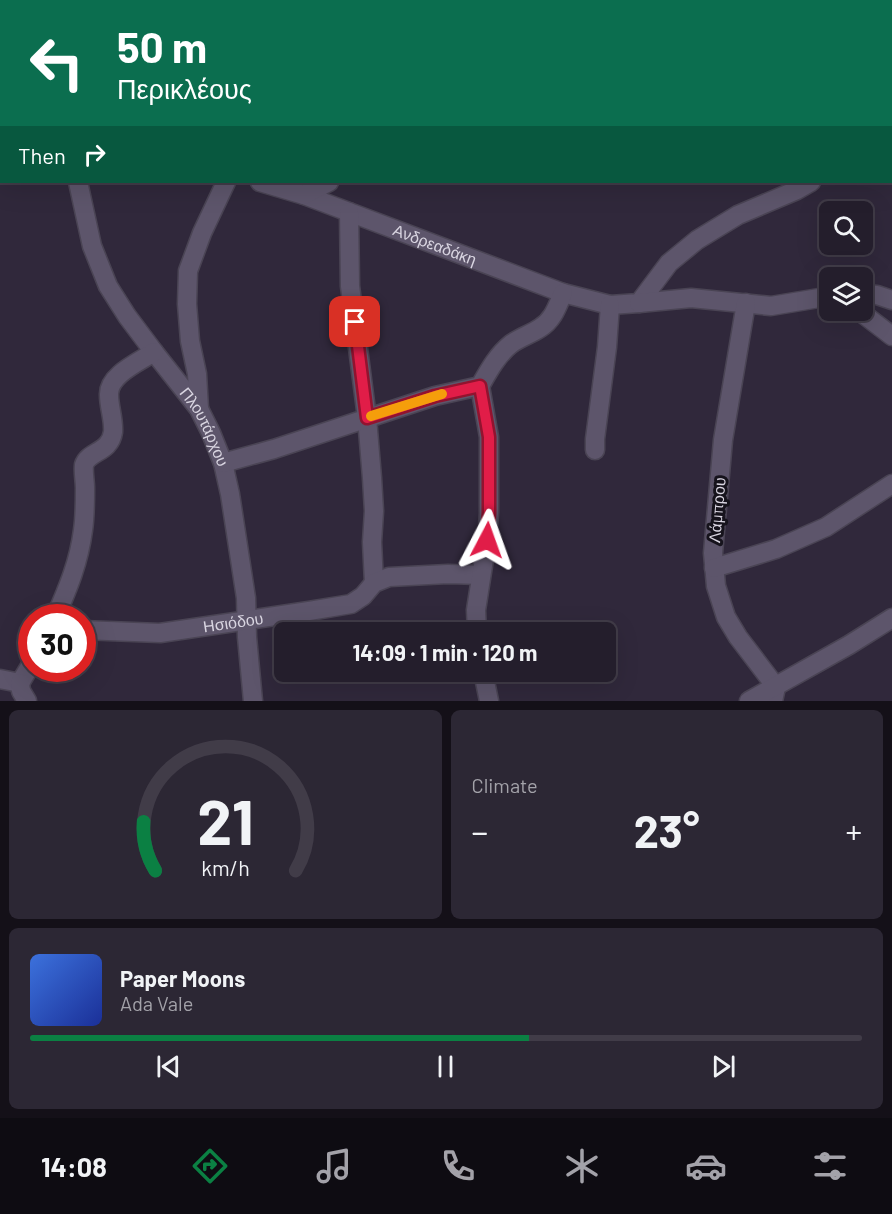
<!DOCTYPE html>
<html lang="en">
<head>
<meta charset="utf-8">
<style>
	:root { --surface:#241e2c; --page:#2c2734; --text:#f1f3f6; --muted:#a3a2a9; --line:#413c48; --accent:#0b8043 }
	body { margin:0; font-family:Barlow,sans-serif; background:var(--page); color:var(--text); height:100vh; display:flex; flex-direction:column; font-size:22px; white-space:nowrap }
	* { box-sizing:border-box; margin:0 }
	p { font-size:20px; color:var(--muted) }
	.icon { flex:none; width:33px; height:33px; fill:none; stroke:currentColor; stroke-width:2; stroke-linecap:round; stroke-linejoin:round }
	.map { position:relative; height:701px; overflow:hidden }
	.details { display:flex; flex-direction:column; gap:9px; padding:9px; background:#141018; flex:1 }
	.details>* { flex:none }
	.top-card { position:absolute; left:0px; top:0px; width:892px; height:183px; box-shadow:0 6px 24px #0002,0 0 0 2px var(--line); background:#0b6e4f; color:#fff; overflow:hidden }
	.buttons { position:absolute; left:819px; top:201px; display:grid; gap:12px }
	.buttons a { display:grid; place-items:center; width:54px; height:54px; border-radius:9px; background:var(--surface); box-shadow:0 6px 24px #0002,0 0 0 2px var(--line); font-size:30px }
	.speed { position:absolute; left:18px; top:604px; display:flex; gap:12px; font-size:30px; font-weight:700; text-align:center }
	.speed>* { display:grid; place-content:center; width:78px; height:78px; border-radius:50%; background:var(--surface); box-shadow:0 6px 24px #0002,0 0 0 2px var(--line); line-height:1 }
	.speed .limit { border:9px solid #d22; background:#fff; color:#111 }
	.pin { position:absolute; display:grid; place-items:center; width:51px; height:51px; color:#fff; margin:-26px; border-radius:12px; box-shadow:0 3px 9px #0006 }
	.me { position:absolute; width:66px; margin:-33px; rotate:4deg; stroke-linejoin:round; filter:drop-shadow(0 0 4px #0008) }
	.turn { display:flex; align-items:center; gap:21px; height:126px; padding:0 18px; font-size:27px }
	.turn .icon { width:78px; height:78px; stroke-width:2.5 }
	.turn b { display:block; font-size:42px; line-height:51px }
	.then { display:flex; align-items:center; height:57px; padding:0 18px; background:#0003; gap:12px; font-size:22px }
	.big { font-size:45px; font-weight:700; line-height:1.1 }
	.details .tile { flex:1; display:flex; flex-direction:column; justify-content:center; gap:9px; min-width:0; padding:0 21px; border-radius:9px; background:var(--page) }
	.details .dial { align-items:center; gap:0 }
	.dial svg { height:156px; overflow:visible; fill:none; stroke:var(--line); stroke-width:7; stroke-linecap:round; text-anchor:middle }
	.dial text { fill:var(--text); stroke:none }
	.song { display:flex; align-items:center; gap:18px }
	.cover { width:72px; height:72px; border-radius:9px; background:linear-gradient(135deg,hsl(220 70% 55%),hsl(230 70% 35%)) }
	.played { height:6px; border-radius:3px; background:linear-gradient(90deg,var(--accent) 60%,var(--line) 60%) }
	.keys { display:flex; justify-content:space-around; direction:ltr }
	.heat { display:flex; justify-content:space-between; align-items:center; font-size:33px; direction:ltr }
	.details .tiles { flex:1; display:grid; gap:9px; grid-template-columns:1fr 1fr }
	.tile:last-child { grid-column:span 2 }
	.trip { position:absolute; left:274px; top:622px; width:342px; height:60px; border-radius:9px; background:var(--surface); box-shadow:0 6px 24px #0002,0 0 0 2px var(--line); font-weight:700; line-height:60px; text-align:center }
	.tabs { display:flex; height:96px; justify-content:space-around; align-items:center; background:#0e0c12; color:var(--muted) }
	.tabs .icon { width:42px; height:42px }
	.tabs .current { color:var(--accent) }
	.tabs b { font-size:27px; color:var(--text) }
	.map>svg:first-child { display:block }
	.lines { fill:none; stroke-linecap:round; stroke-linejoin:round }
	.minor-casing { stroke:#4a4454; stroke-width:21 }
	.tertiary-casing { stroke:#4a4454; stroke-width:21 }
	.minor { stroke:#5d556b; stroke-width:18 }
	.tertiary { stroke:#5d556b; stroke-width:18 }
	.route-casing { stroke:#92132f; stroke-width:15 }
	.route { stroke:#e11d48; stroke-width:10 }
	.slow { stroke:#f59e0b; stroke-width:10 }
	.labels { text-anchor:middle; stroke-width:6; stroke-linejoin:round; paint-order:stroke }
	.street-label { font-size:16px; fill:#d9d5e1; stroke:#16131c }
</style>
</head>
<body>
<div class="map">
<svg width="892" height="701" viewBox="0 0 892 701">
	<rect width="100%" height="100%" fill="#30283b"/>
	<g class="lines">
		<defs>
			<g id="minor">
				<path d="M233 0 234 2"/>
				<path d="M378 0 380 2"/>
				<path d="M436 2V0"/>
				<path d="M558 2V0"/>
				<path d="M891 121H892"/>
				<path id="s1" d="M78 182 92 246 108 286 127 316 154 352 199 409 211 433 223 463 230 494 246 598 247 637 253 701"/>
				<path id="s2" d="M304 195 563 293 610 305 639 303 669 263 697 240 738 215 797 190 811 182"/>
				<path d="M349 212 350 286 367 418 372 478 374 511 372 542 374 583"/>
				<path d="M862 294 877 295 892 300"/>
				<path d="M639 303 691 298 771 306 819 298 830 299"/>
				<path d="M746 303 723 440 713 553 716 586 726 617 738 637 776 687 773 701"/>
				<path d="M858 310 892 336"/>
				<path d="M199 409 197 374 190 341 187 304 188 271 202 233 226 182"/>
				<path d="M595 450V439L607 347 610 305"/>
				<path d="M223 463 274 449 435 396 480 386C488 372 497 355 511 344 519 338 531 334 540 328 553 320 557 307 563 293"/>
				<path d="M714 568 776 549 826 527 892 484"/>
				<path d="M55 618C68 588 79 562 83 530 85 517 85 502 85 488 85 481 83 472 84 465 88 451 110 453 113 432 114 420 109 407 109 395 108 375 139 362 154 352"/>
				<path id="s3" d="M82 630 160 633 309 611 351 604 363 596 374 583 389 577 448 574 481 575"/>
				<path d="M477 633 476 610 487 540 489 513V437L480 386"/>
				<path d="M483 672 489 701"/>
				<path d="M0 679 20 683 32 663"/>
				<path d="M20 683 21 691 27 701"/>
				<path d="M749 701 849 645 892 618"/>
			</g>
			<g id="tertiary">
				<path d="M713 2 715 0"/>
				<path d="M769 2 772 0"/>
				<path d="M0 85 2 86"/>
				<path d="M260 182 304 195 329 182"/>
			</g>
		</defs>
		<use href="#minor" class="minor-casing"/>
		<use href="#tertiary" class="tertiary-casing"/>
		<use href="#minor" class="minor"/>
		<use href="#tertiary" class="tertiary"/>
	</g>
	<g class="lines">
		<defs>
			<path id="route" d="M355 322 367 418 435 396 480 386 489 437V513L487 540"/>
		</defs>
		<use href="#route" class="route-casing"/>
		<use href="#route" class="route"/>
		<path class="slow" d="M371 416 442 394"/>
	</g>
	<g class="labels">
		<g class="street-label">
			<text dy="6" stroke="none"><textPath href="#s2" startOffset="140">Ανδρεαδάκη</textPath></text>
			<text dy="6" stroke="none"><textPath href="#s1" startOffset="280">Πλουτάρχου</textPath></text>
			<text transform="translate(717 510) rotate(-85)" y="6">Λάμπρου</text>
			<text dy="6" stroke="none"><textPath href="#s3" startOffset="152">Ησιόδου</textPath></text>
		</g>
	</g>
</svg>
<div class="buttons">
<a><svg class="icon" aria-label="search" viewBox="0 0 24 24"><circle cx="10" cy="10" r="6"/><path d="M15 15l6 6"/></svg></a>
<a><svg class="icon" aria-label="layers" viewBox="0 0 24 24"><path d="M12 4l9 5-9 5-9-5zM3 14l9 5 9-5"/></svg></a>
</div>
<div class="speed"><div class="limit">30</div></div>
<div class="pin" style="left:355px;top:322px;background:#d93025"><svg class="icon" aria-label="arrive" viewBox="0 0 24 24"><path d="M6 21V4h12l-3 4 3 4H6"/></svg></div>
<svg class="me" style="left:487px;top:540px" viewBox="-20 -20 40 40"><path d="M0-17L14 15 0 8-14 15z" fill="#e11d48" stroke="#fff" stroke-width="4"/></svg>
<div class="trip">14:09 · 1 min · 120 m</div>
<div class="top-card">
<div class="turn"><svg class="icon" aria-label="left" viewBox="0 0 24 24"><path d="M17 20v-9H6M10 6l-5 5 5 5"/></svg><div><b>50 m</b>Περικλέους</div></div>
<div class="then">Then<svg class="icon" aria-label="right" viewBox="0 0 24 24"><path d="M7 20v-9h11M14 6l5 5-5 5"/></svg></div>
</div>
</div>
<section class="details">
<div class="tiles">
<div class="tile dial"><svg viewBox="0 0 100 80">
<path d="M14 69A42 42 0 1 1 86 69"/>
<path d="M14 69A42 42 0 0 1 8 44" stroke="#0b8043"/>
<text x="50" y="56" font-size="32" font-weight="700">21</text>
<text x="50" y="72" font-size="11">km/h</text>
</svg></div>
<div class="tile"><p>Climate</p>
<div class="heat"><a>−</a><b class="big">23°</b><a>+</a></div>
</div>
<div class="tile">
<div class="song"><i class="cover"></i><div><b>Paper Moons</b><p>Ada Vale</p></div></div>
<div class="played"></div>
<div class="keys"><svg class="icon" aria-label="previous" viewBox="0 0 24 24"><path d="M18 5L8 12l10 7zM5 5v14"/></svg><svg class="icon" aria-label="pause" viewBox="0 0 24 24"><path d="M8 5v14M16 5v14"/></svg><svg class="icon" aria-label="next" viewBox="0 0 24 24"><path d="M6 5l10 7-10 7zM19 5v14"/></svg></div>
</div>
</div>
</section>
<nav class="tabs">
<b>14:08</b>
<svg class="icon current" aria-label="directions" viewBox="0 0 24 24"><path d="M12 3l9 9-9 9-9-9zM9 14v-3h6M13 9l2 2-2 2"/></svg>
<svg class="icon" aria-label="music" viewBox="0 0 24 24"><path d="M9 18V5l10-2v13"/><circle cx="6" cy="18" r="3"/><circle cx="16" cy="16" r="3"/></svg>
<svg class="icon" aria-label="phone" viewBox="0 0 24 24"><path d="M5 4h4l2 5-3 2q2 4 5 5l2-3 5 2v4C11 20 4 13 5 4z"/></svg>
<svg class="icon" aria-label="climate" viewBox="0 0 24 24"><path d="M12 3v18M4 7l16 10M4 17L20 7"/></svg>
<svg class="icon" aria-label="car" viewBox="0 0 24 24"><path d="M5 17H2v-5l4-1 3-4h7l3 4 3 1v5h-3M9 17h6M6 11h13"/><circle cx="7" cy="17" r="2"/><circle cx="17" cy="17" r="2"/></svg>
<svg class="icon" aria-label="filters" viewBox="0 0 24 24"><path d="M4 7h16M4 17h16"/><circle cx="9" cy="7" r="2"/><circle cx="15" cy="17" r="2"/></svg>
</nav>
</body>
</html>
